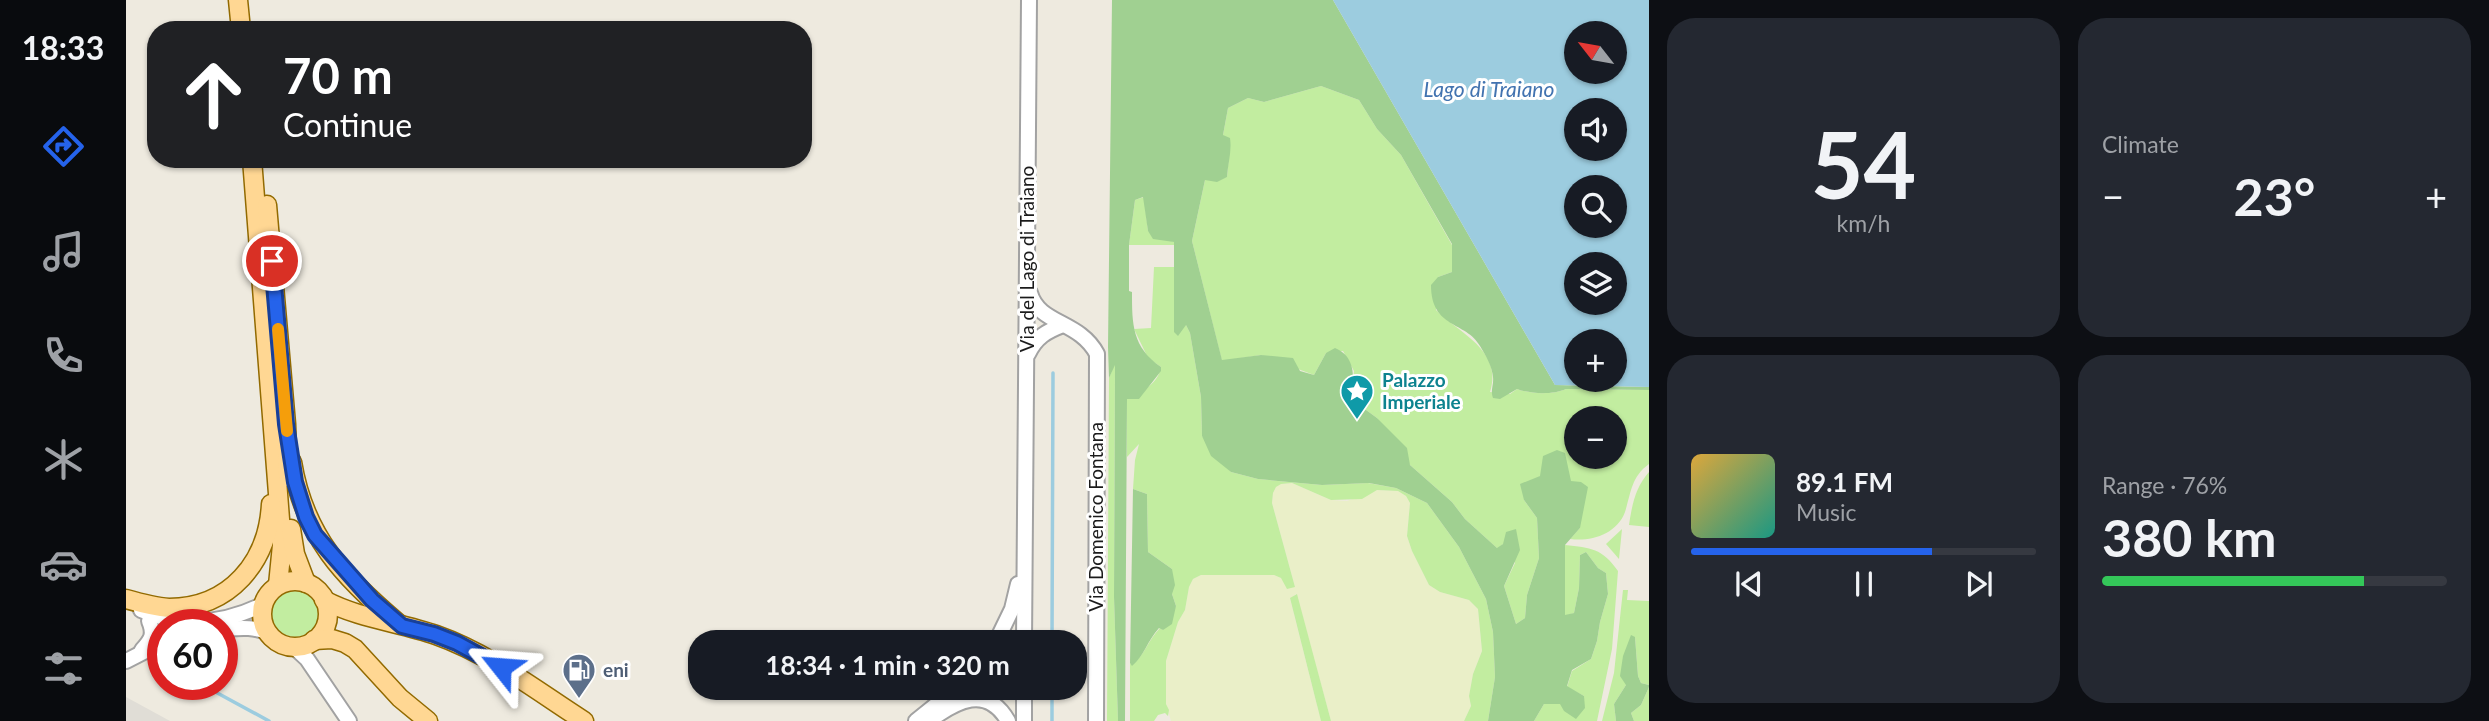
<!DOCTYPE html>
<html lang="en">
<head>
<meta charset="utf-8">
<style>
	:root { --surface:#171b24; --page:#242831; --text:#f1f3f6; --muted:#9ea1a6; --line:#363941; --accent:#2563eb }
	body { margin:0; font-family:Lato,sans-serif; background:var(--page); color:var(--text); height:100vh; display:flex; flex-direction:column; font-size:26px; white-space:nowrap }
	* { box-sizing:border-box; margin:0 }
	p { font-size:23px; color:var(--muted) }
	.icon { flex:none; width:38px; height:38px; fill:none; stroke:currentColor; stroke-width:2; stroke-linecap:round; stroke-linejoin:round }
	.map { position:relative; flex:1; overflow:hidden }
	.drawer { display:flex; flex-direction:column; gap:18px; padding:18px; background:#0d0f14; width:840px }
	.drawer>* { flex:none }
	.banner { position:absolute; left:21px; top:21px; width:665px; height:147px; border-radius:28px; box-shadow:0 2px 5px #0004; background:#202124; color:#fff; overflow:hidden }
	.needle { width:46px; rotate:301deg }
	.tools { position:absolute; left:1438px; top:21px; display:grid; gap:14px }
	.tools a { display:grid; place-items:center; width:63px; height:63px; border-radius:50%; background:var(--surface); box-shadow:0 2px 5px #0004; font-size:35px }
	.speed { position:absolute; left:21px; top:609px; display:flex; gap:14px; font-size:35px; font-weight:700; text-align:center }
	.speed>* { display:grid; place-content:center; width:91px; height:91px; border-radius:50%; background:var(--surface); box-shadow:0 2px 5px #0004; line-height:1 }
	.speed .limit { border:10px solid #d22; background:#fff; color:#111 }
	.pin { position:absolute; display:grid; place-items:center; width:60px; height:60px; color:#fff; margin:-30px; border:4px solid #fff; border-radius:50%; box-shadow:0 2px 7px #0007 }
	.me { position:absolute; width:77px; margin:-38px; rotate:298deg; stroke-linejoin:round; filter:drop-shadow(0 0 5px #0008) }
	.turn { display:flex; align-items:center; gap:24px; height:147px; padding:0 21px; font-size:32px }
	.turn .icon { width:91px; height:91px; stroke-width:2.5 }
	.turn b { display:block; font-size:49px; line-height:60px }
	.big { font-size:52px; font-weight:700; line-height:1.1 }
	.drawer .card { flex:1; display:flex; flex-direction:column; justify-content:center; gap:10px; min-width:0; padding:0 24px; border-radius:28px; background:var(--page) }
	.drawer .dial { align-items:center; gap:0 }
	.dial b { font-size:91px; line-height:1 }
	.song { display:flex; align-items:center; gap:21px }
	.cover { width:84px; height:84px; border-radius:10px; background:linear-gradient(135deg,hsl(40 70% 55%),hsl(170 70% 35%)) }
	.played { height:7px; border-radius:4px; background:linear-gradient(90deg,var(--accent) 70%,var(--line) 70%) }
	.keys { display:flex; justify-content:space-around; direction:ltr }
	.heat { display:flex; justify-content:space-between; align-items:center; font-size:38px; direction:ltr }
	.charge { height:10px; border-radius:5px; background:linear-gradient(90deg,#34c759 76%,var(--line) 0) }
	.drawer .tiles { flex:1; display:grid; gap:18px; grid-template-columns:repeat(2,1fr) }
	.trip { position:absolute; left:562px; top:630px; width:399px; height:70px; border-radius:28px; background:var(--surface); box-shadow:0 2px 5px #0004; font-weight:700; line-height:70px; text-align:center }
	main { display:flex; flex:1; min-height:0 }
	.dock { display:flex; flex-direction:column; width:126px; justify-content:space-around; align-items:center; background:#090b0e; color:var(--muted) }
	.dock .icon { width:49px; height:49px }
	.dock .on { color:var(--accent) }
	.dock b { font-size:32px; color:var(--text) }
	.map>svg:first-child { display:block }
	.airport { fill:#e0ddd6 }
	.farmland { fill:#eaefc8 }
	.grass { fill:#c2eda0; fill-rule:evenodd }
	.forest { fill:#a0d091 }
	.water { fill:#9cccdf; fill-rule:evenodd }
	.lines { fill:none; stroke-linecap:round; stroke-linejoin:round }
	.stream { stroke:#9cccdf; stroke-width:3.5 }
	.minor-casing { stroke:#a2a2a2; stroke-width:18 }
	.major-casing { stroke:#926a00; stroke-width:21 }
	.minor { stroke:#fff; stroke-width:14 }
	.major { stroke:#ffd793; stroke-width:18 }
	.route-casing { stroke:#184099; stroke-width:18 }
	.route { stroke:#2563eb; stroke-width:12 }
	.slow { stroke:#f59e0b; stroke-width:12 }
	.labels { text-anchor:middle; stroke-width:6; stroke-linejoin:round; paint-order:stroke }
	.street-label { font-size:19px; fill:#1b1b1b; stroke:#fff }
	.culture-label { font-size:19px; font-weight:bold; fill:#0d838f; stroke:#fff; text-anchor:start }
	.service-label { font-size:19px; font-weight:bold; fill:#4e5e75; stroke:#fff; text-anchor:start }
	.water-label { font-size:21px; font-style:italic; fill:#4273b0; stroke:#fff }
</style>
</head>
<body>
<main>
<nav class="dock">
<b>18:33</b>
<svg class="icon on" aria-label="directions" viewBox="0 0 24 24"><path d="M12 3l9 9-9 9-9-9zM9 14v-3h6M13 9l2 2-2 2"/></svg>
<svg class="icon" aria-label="music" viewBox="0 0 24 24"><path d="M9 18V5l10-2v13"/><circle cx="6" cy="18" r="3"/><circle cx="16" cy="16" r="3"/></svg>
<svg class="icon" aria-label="phone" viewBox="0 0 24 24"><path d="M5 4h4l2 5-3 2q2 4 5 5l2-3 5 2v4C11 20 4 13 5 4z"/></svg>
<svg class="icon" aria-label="climate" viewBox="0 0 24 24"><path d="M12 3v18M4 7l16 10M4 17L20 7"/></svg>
<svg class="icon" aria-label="car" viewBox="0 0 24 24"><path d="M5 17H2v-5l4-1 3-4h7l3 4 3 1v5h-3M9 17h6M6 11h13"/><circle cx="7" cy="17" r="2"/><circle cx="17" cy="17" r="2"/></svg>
<svg class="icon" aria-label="filters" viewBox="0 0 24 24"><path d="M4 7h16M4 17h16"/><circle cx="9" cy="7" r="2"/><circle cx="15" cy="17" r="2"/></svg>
</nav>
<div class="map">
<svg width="1523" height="721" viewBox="0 0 1523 721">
	<rect width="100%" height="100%" fill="#eeeadf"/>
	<path class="airport" d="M0 697 44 721H0Z"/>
	<path class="farmland" d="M1166 483 1205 500 1221 501 1251 490 1272 491 1280 496 1284 503 1281 536 1286 551 1303 585 1314 592 1343 600 1352 609 1356 651 1347 674 1343 696 1345 706 1338 721H1205L1170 594 1164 599 1195 721H1045L1040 704V661L1052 622 1059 610 1063 587 1067 579 1075 575H1148L1155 578 1160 585 1169 587 1146 503 1147 493 1150 487 1154 484Z"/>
	<g class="grass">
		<path d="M1195 86 1233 100 1251 129 1275 155 1326 245V272L1312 277 1310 310C1334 334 1377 350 1364 392L1384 394 1391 389C1404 394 1427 395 1440 389L1523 390V464C1505 477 1505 493 1499 512 1491 534 1465 542 1444 539L1454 528 1445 481 1414 476 1398 500 1411 518 1413 558 1401 595 1399 618 1390 624 1378 586 1389 563 1377 544 1372 549 1339 519 1326 502 1284 465 1251 418 1225 399 1228 371 1217 351 1200 353 1188 375 1135 355 1096 361 1066 241 1079 180 1101 177 1103 156 1097 135 1102 108 1122 98 1138 102ZM1451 418H1489V457H1451Z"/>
		<path d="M1018 197 1022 231 1048 242V245H1003L1009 200Z"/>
		<path d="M1028 267H1049L1060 325 1064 333 1075 397 1076 436 1105 472 1132 479 1196 485 1242 483 1270 488 1301 503 1333 547 1360 599 1367 632 1369 677 1362 721H1338L1345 706 1343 696 1347 674 1356 651 1352 609 1343 600 1314 592 1303 585 1286 551 1281 536 1284 503 1280 496 1272 491 1251 490 1236 499 1205 500 1166 483 1155 484 1150 487 1147 493 1146 503 1169 587 1161 589 1155 578 1148 575H1075L1067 579 1063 587 1059 610 1052 622 1040 661V704L1043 710 1042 716 1039 713 1032 715 1028 721H1004V663L1006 665C1019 655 1022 640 1034 628L1037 630 1050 606 1046 594V569L1022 552 1021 494 1007 489 1009 460 1013 444 1001 457V399C1016 392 1032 384 1035 367L1022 358 1008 329 1025 328Z"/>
		<path d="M989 363 988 597 992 721H981L983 378Z"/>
		<path d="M1523 472V527L1503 525C1506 505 1509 488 1523 472Z"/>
		<path d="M1496 529 1493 559 1480 544Z"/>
		<path d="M1439 545C1465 548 1476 548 1492 571L1486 649 1471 721H1408L1418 704H1434L1458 696 1441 687 1446 671 1465 659 1471 641 1474 622 1482 594 1480 573 1472 568 1460 552 1454 555 1453 588 1448 613 1439 616Z"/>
		<path d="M1497 590H1502L1501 600 1523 601V685L1515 683 1512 676 1509 637 1500 685 1488 704 1490 721H1476L1488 673Z"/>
		<circle cx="169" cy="614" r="23"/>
		<path d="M1171 594 1205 721H1195L1164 598Z"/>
		<path d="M1523 687V721H1508L1505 713 1515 705Z"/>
	</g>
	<g class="forest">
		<path d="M986 0H1207L1429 385 1523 387V390L1440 389C1427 395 1404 394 1391 389L1374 399 1367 398C1364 390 1368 385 1367 377 1366 366 1360 356 1354 346 1340 321 1305 329 1305 285L1312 277 1326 272V244L1275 155 1251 129 1233 100 1195 86 1138 102 1122 98 1102 108 1097 135 1104 138C1106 151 1102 163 1101 177L1091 182 1079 180 1066 241 1096 360 1135 355 1167 358 1174 371 1188 375 1200 353 1209 348C1231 357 1228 380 1225 399L1251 418 1281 448 1284 465 1326 502 1339 519 1371 548 1377 544 1380 532 1390 529 1394 550 1378 586 1390 624 1399 618 1401 595 1413 558 1411 518 1398 500 1394 484 1414 476 1417 456 1431 450 1439 453 1445 481 1455 482 1462 487 1454 528 1439 545V615L1448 613 1453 588 1454 555 1460 552 1472 568 1480 573 1482 594 1474 622 1471 641 1465 659 1446 670 1441 686 1458 696 1459 708 1450 719 1438 711 1434 704H1418L1408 721H1362L1369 677 1367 632 1360 599 1333 547 1301 503 1270 488 1243 483 1196 485 1132 479 1105 472 1085 456 1076 436 1075 397 1064 333 1060 325 1052 336 1048 332V242L1027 239 1022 231 1017 197 1009 200 1003 245V291L1006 292C1006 324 1006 347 1035 367V371L1013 399H1001L999 721H992L988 597 989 365 983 378 982 347Z"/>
		<path d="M1007 489 1021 494 1022 552 1046 569 1049 585 1046 594 1050 606 1046 624 1037 630 1033 628C1021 641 1019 655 1006 666L1004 663Z"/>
		<path d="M1505 635 1509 637 1512 676 1515 683 1523 685V687L1515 705 1505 713 1508 721H1490L1488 704 1500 685 1494 676 1497 656Z"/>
	</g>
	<path class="water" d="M1207 0H1523V387L1429 385ZM1451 33H1489V72H1451ZM1489 110V149H1451V110ZM1489 187V226H1451V187ZM1451 264H1489V303H1451ZM1451 341H1489V380H1451Z"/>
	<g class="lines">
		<g class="stream">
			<path d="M926 642 927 373"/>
			<path d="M84 689 143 721"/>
			<path d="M926 721V688"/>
		</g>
		<defs>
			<g id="minor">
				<path d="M904 293C913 325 953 320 971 354L970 721"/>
				<path d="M902 354C910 337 921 331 937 325"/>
				<path d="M15 610C56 628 98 624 138 604"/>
				<path d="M96 629C113 628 127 626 143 633"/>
				<path d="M870 642 886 609 892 584"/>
				<path d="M898 642 903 0"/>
				<path d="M167 646 181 659 223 721"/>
				<path d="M16 650C25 640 29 635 23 621"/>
				<path d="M0 661 37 642"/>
				<path d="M790 721 831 688"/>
				<path d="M803 721C830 701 861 684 882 721"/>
				<path d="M898 721V688"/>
			</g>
			<g id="major">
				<path d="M112 0 115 30"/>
				<path d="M126 159 156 545 152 585"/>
				<path d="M141 205 160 424 162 477"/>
				<path d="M166 462C178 536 218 578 273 624"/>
				<path d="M165 529 169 554 180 583"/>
				<circle cx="169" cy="614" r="33"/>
				<path d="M0 599C14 603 28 607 43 608 104 608 142 562 145 504"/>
				<path d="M198 600C234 619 273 622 310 635 364 654 411 691 458 721"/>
				<path d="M188 640 206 639 219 643 229 649 274 698 302 721"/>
			</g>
		</defs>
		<use href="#minor" class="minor-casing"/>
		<use href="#major" class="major-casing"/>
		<use href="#minor" class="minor"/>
		<use href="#major" class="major"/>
	</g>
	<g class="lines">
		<defs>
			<path id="route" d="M146 261 160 424 169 482 180 517 189 535 246 600 276 626 308 634 331 643 375 667"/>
		</defs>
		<use href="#route" class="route-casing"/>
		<use href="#route" class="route"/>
		<path class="slow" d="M152 329 161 431"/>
	</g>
	<defs>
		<symbol id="sight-pin" viewBox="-11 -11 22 30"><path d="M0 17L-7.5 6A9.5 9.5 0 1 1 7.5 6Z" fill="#0f9aa8" stroke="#fff"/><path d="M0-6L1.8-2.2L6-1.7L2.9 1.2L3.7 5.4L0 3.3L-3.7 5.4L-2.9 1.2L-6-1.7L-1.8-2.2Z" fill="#fff"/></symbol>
		<symbol id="fuel-pin" viewBox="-11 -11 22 30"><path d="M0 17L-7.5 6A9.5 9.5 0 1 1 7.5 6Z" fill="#5c6f8a" stroke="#fff"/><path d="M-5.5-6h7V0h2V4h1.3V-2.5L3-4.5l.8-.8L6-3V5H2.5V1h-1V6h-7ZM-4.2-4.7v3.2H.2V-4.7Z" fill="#fff"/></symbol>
	</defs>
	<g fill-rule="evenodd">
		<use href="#sight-pin" x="1212" y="372" width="38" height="52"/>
		<use href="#fuel-pin" x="434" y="651" width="38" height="52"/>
	</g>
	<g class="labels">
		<g class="street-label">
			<text transform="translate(901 259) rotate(-90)" y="7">Via del Lago di Traiano</text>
			<text transform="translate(970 517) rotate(-90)" y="7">Via Domenico Fontana</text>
		</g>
		<g class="culture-label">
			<text x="1256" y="387">Palazzo<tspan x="1256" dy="22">Imperiale</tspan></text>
		</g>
		<g class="service-label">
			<text x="477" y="677">eni</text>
		</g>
		<g class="water-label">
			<text x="1363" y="97">Lago di Traiano</text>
		</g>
	</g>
</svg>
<div class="tools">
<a><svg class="needle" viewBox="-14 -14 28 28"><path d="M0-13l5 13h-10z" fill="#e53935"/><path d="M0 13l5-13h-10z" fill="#9ea1a6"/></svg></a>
<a><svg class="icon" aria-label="sound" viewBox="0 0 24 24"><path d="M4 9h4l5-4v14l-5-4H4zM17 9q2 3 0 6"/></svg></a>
<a><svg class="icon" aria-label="search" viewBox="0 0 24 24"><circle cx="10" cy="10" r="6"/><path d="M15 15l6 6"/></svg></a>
<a><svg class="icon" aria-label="layers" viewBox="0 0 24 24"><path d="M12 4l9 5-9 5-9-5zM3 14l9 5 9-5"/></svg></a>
<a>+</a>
<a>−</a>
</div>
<div class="speed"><div class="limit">60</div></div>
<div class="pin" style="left:146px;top:261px;background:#d93025"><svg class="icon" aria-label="arrive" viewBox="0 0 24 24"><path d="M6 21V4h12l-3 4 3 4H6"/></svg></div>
<svg class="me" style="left:375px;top:667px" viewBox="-20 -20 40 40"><path d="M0-17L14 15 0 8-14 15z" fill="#2563eb" stroke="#fff" stroke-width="4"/></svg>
<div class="trip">18:34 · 1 min · 320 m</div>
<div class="banner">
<div class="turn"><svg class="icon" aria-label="ahead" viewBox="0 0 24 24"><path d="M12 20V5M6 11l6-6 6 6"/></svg><div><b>70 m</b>Continue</div></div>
</div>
</div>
<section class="drawer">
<div class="tiles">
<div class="card dial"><b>54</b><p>km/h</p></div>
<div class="card"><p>Climate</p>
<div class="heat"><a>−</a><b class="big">23°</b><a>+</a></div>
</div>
<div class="card">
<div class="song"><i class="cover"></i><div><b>89.1 FM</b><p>Music</p></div></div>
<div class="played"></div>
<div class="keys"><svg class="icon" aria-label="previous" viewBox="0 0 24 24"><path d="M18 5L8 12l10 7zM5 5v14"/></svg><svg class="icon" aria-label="pause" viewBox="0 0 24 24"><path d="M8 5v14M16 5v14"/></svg><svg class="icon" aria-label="next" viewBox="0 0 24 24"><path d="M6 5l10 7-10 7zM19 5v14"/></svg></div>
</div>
<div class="card"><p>Range · 76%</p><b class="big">380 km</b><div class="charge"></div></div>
</div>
</section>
</main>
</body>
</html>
